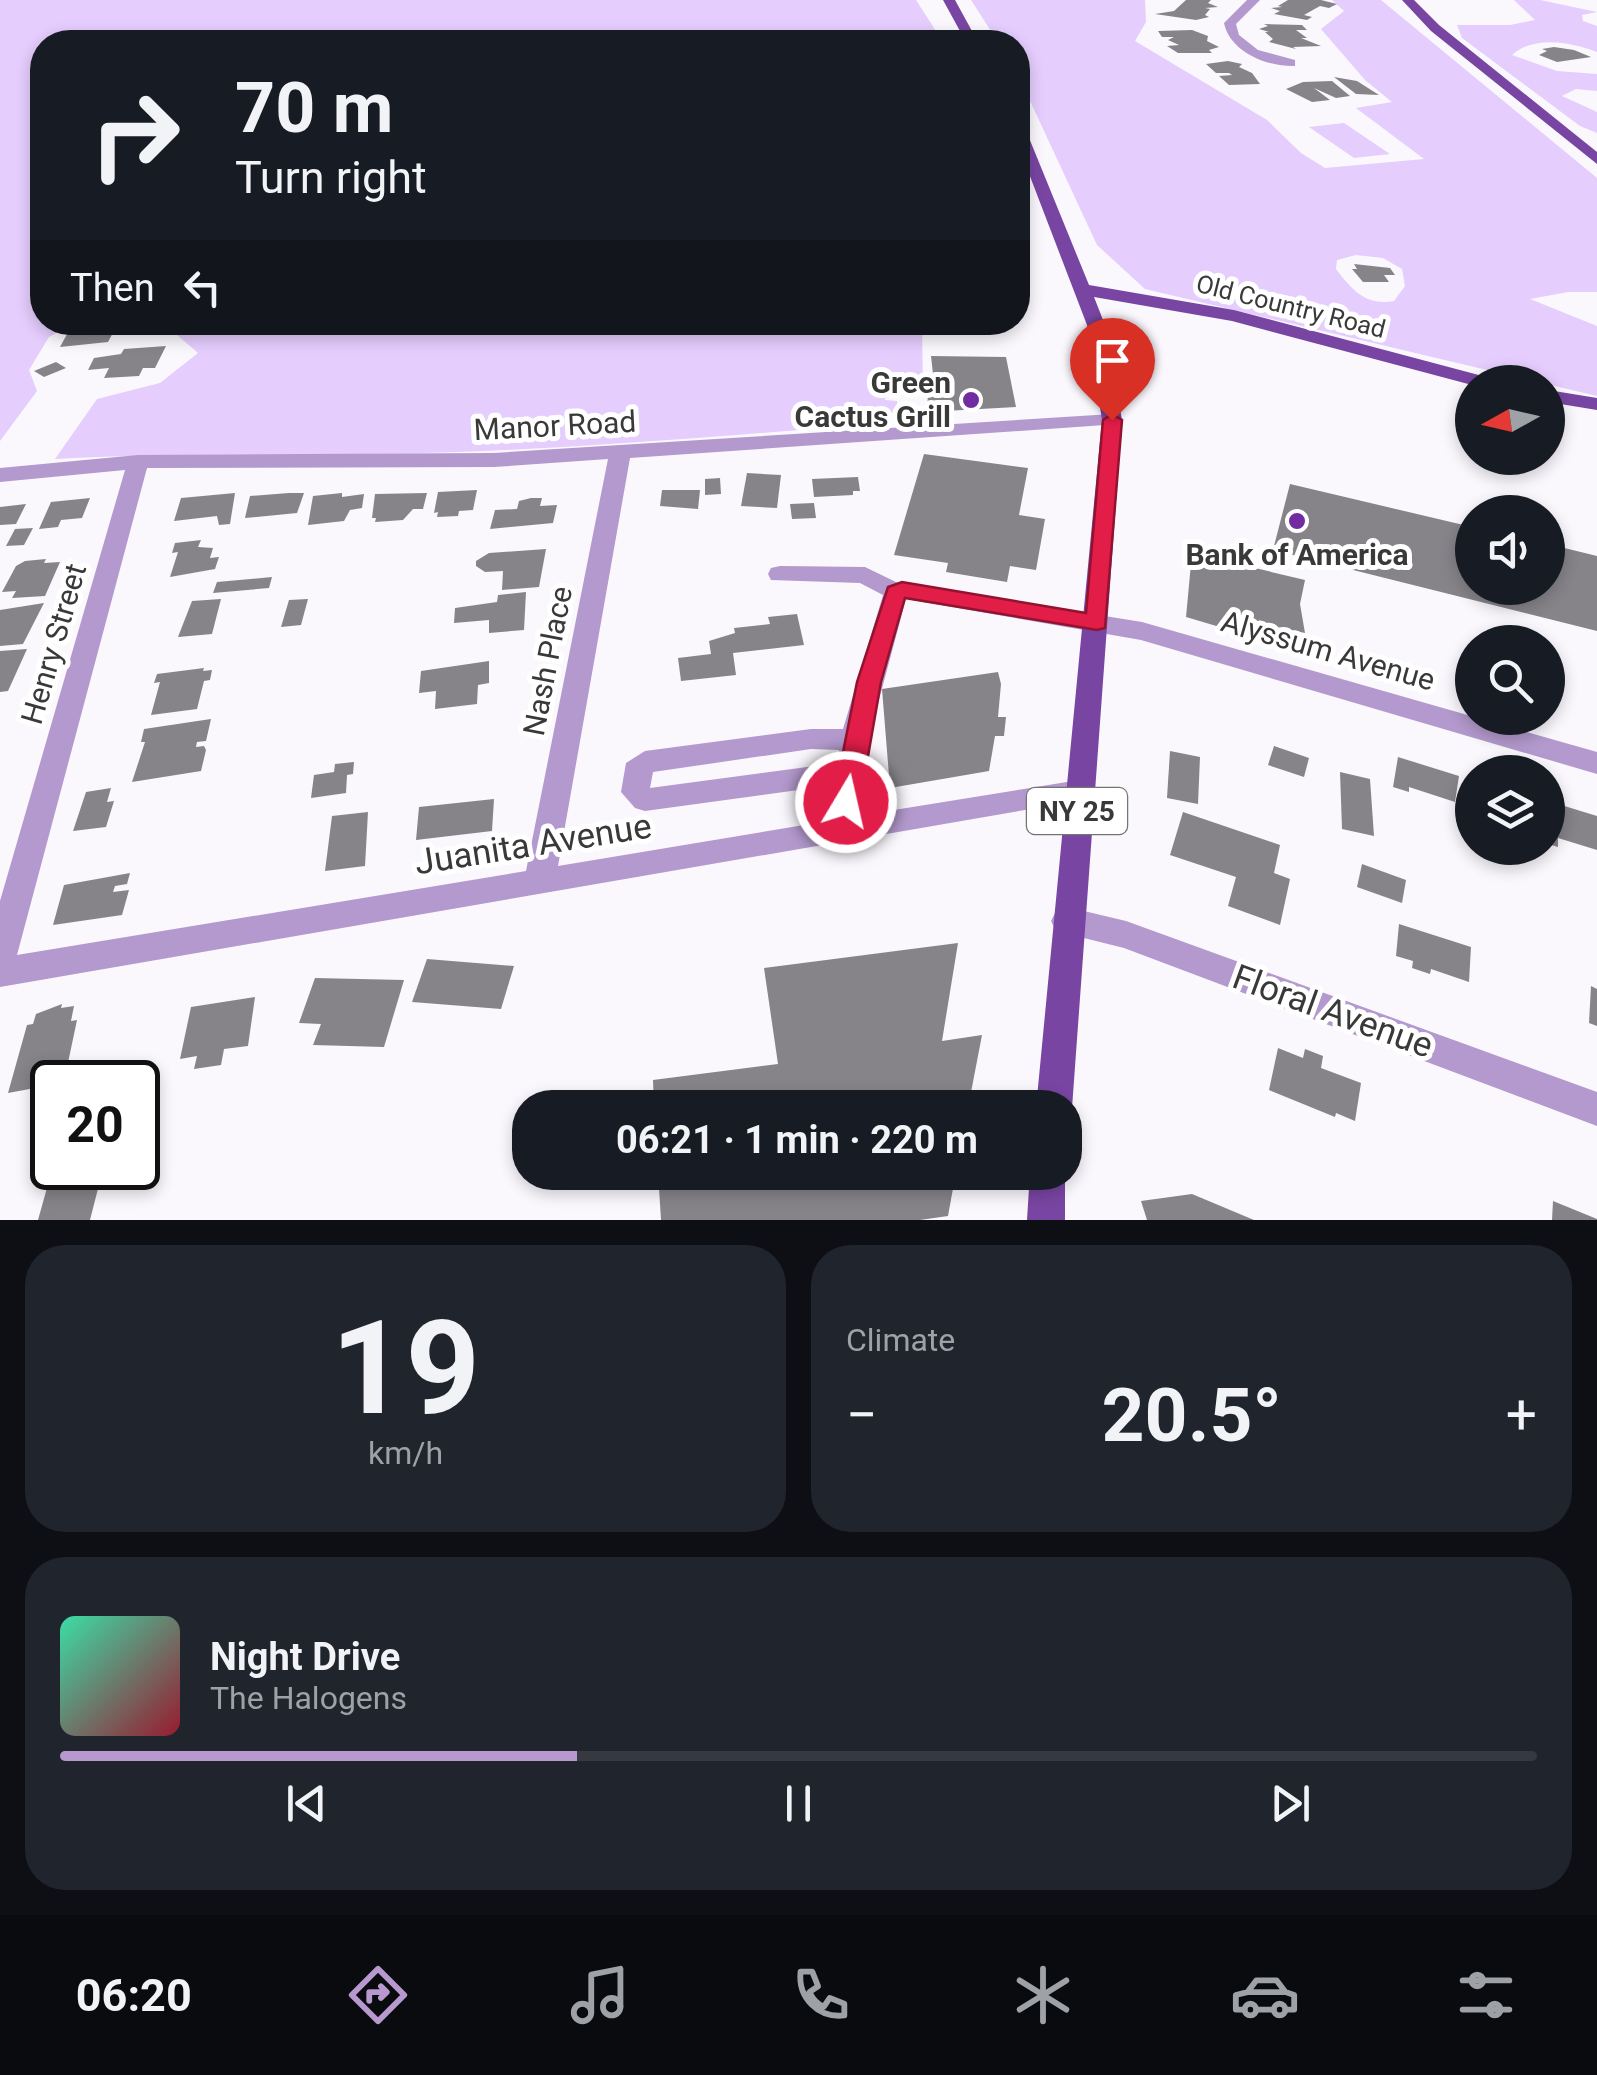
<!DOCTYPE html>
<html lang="en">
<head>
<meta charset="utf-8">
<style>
	:root { --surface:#171b24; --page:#20242c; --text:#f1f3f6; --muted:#9ea1a6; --line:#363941; --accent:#b799d0 }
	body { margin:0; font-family:Roboto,sans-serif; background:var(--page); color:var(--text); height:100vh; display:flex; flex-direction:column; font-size:38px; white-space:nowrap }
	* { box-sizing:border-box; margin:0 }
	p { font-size:32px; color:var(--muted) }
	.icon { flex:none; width:55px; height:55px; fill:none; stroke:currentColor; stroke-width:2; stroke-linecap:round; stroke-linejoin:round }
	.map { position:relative; height:1220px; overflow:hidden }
	.details { display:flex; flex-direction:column; gap:25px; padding:25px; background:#0d0f14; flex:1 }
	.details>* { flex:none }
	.top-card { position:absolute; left:30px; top:30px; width:1000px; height:305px; border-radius:40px; box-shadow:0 5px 15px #0003; background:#171b24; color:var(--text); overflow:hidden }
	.needle { width:65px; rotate:262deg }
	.controls { position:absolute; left:1455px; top:365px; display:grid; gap:20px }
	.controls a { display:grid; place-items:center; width:110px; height:110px; border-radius:50%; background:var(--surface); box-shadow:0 5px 15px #0003; font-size:50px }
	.speed { position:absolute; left:30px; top:1060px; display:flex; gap:20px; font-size:50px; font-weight:700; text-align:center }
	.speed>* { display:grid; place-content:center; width:130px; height:130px; border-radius:50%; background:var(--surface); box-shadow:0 5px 15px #0003; line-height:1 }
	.speed .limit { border:5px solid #111; border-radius:15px; background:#fff; color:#111 }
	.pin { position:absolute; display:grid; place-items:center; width:85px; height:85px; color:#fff; margin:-102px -42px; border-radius:50% 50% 50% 0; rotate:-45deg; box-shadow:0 0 10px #0007 }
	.pin .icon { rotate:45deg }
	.me { position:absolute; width:110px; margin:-55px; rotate:9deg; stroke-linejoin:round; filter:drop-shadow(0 0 8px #0008) }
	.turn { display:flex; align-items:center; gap:35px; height:210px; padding:0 40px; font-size:45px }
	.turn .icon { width:130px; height:130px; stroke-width:2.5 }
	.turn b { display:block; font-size:70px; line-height:85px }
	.then { display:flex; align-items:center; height:95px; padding:0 40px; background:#0003; gap:20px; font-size:38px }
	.big { font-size:75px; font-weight:700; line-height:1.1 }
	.details .tile { flex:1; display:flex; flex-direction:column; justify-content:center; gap:15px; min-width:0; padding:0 35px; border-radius:40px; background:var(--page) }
	.details .dial { align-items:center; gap:0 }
	.dial b { font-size:130px; line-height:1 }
	.song { display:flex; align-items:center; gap:30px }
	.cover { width:120px; height:120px; border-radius:15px; background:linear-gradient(135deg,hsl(160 70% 55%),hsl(350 70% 35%)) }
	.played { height:10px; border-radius:5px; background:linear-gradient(90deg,var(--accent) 35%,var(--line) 35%) }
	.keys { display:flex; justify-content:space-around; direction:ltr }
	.heat { display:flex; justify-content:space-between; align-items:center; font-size:55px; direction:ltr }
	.details .tiles { flex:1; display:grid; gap:25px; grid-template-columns:1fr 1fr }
	.tile:last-child { grid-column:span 2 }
	.trip { position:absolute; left:512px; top:1090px; width:570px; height:100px; border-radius:40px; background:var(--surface); box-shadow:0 5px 15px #0003; font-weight:700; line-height:100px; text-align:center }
	.tab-bar { display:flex; height:160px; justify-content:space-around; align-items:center; background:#090b0e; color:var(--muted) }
	.tab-bar .icon { width:70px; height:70px }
	.tab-bar .active { color:var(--accent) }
	.tab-bar b { font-size:45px; color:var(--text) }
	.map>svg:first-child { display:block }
	.green { fill:#e5cdfd; fill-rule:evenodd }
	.building { fill:#868489 }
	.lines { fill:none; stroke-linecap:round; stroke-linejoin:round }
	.minor { fill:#b399cd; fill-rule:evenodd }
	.major { fill:#7945a2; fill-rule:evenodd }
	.route { fill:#e11d48; stroke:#92132f; stroke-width:2.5 }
	.poi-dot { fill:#712ca1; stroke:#fff; stroke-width:4 }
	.labels { text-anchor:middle; stroke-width:10; stroke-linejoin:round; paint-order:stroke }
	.far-street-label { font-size:25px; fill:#39393a; stroke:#fff }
	.shield { fill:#fff; stroke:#747475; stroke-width:2.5 }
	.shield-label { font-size:28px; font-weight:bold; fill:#39393a }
	.poi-label { font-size:30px; font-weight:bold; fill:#39393a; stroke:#fff; text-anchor:end }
	.street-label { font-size:30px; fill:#39393a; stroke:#fff }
	.near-street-label { font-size:35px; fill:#39393a; stroke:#fff }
</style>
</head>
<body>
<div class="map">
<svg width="1597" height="1220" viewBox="0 0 1597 1220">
	<rect width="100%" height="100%" fill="#faf8fd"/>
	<g class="green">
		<path d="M0 0H916L943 42H42V322L75 323 49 337 29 370 37 391 0 441Z"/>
		<path d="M971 0H1145L1146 22 1135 41 1267 120 1301 153 1325 168 1424 159 1356 108 1392 102 1365 80 1321 29 1344 11 1332 0H1381L1597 178V292H1568L1530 299 1597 326V396L1145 289 1097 245 1018 75V42H998ZM1356 255 1383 258 1402 269 1405 286 1394 301C1366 306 1353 291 1336 269L1337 260Z"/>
		<path d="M1514 0H1540L1597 12 1582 15 1583 21 1597 26V52C1571 42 1534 35 1512 55L1557 71 1597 74V91L1576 89 1562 96 1597 112V133L1580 126 1462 38 1457 25H1510L1535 20Z"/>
		<path d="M1344 123 1390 154 1354 158 1309 127Z"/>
		<path d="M163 323H922L923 392 888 387 885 400 897 401 898 412 888 423C744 434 601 447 457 452 323 457 189 451 55 459L97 399 160 383 198 353Z"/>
	</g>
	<g class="building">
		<path d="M1186 0H1211L1208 3 1218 7 1205 8 1210 9 1205 15 1209 17 1196 20 1155 14 1174 11Z"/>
		<path d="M1288 0H1321L1337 4 1329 8 1320 6 1304 15 1312 17 1307 20 1274 14 1280 11 1271 8 1282 7 1278 6Z"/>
		<path d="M1264 24 1302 25 1307 30H1296L1307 38H1301L1321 46 1293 47 1296 49 1269 42 1273 39 1265 32H1269L1259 29 1268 26Z"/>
		<path d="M1192 30 1208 36 1207 41 1219 47 1209 50 1212 53H1178L1167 46 1179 45 1168 40 1174 37H1162L1158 31Z"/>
		<path d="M1554 47 1574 50 1591 57 1557 62 1539 55 1547 51 1542 49Z"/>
		<path d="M1228 61 1242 64 1239 67 1252 73 1260 84 1229 85 1219 76 1232 75 1229 73H1216L1206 64Z"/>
		<path d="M1334 77 1357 81 1379 95 1356 94Z"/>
		<path d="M1332 81 1350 96 1336 98 1314 88 1330 100 1312 102 1286 89 1303 82Z"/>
		<path d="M1354 264 1390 268 1395 275H1384L1389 282H1363L1352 269H1357Z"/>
		<path d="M90 324 86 331 115 329 108 342 60 347 72 325Z"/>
		<path d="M166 346 155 368H143L139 376 104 378 109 368 88 370 94 358 121 354 124 349Z"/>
		<path d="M931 356 1006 357 1016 407 927 412 928 392H935Z"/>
		<path d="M56 362 66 368 44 377 34 371Z"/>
		<path d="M924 454 1028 468 1019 515 1045 519 1036 570 1010 566 1007 582 946 572 948 563 894 555Z"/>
		<path d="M747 473 781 475 777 508 741 506Z"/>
		<path d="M858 477 860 491H853V495L814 497 812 479Z"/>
		<path d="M720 478 721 494 705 495V479Z"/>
		<path d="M1290 484 1472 527V588H1548V544L1597 556V631L1273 550Z"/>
		<path d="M477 490 473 510 459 511 458 516 437 517 438 512 434 513 438 492Z"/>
		<path d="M662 490H700L698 509 660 506Z"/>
		<path d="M235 493 230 524 219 525 217 516 174 521 181 498Z"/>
		<path d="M289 493H304L297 513 245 518 250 496Z"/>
		<path d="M342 493V497L364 494 362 508 350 510 344 521 308 525 313 496Z"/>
		<path d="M427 493 423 509H413L403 520 375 522 376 518H372L375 494Z"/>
		<path d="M90 498 82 518 61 520 58 527 39 529 51 502Z"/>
		<path d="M531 498H542L540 506 557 505 553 523 490 529 495 510 517 509 519 501Z"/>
		<path d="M814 503 816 518 792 519 790 504Z"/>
		<path d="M26 504 16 524 0 525V507Z"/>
		<path d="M33 528 24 545 6 546 15 529Z"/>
		<path d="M201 540 198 547 213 548 210 558 219 557 215 569 170 577 178 552 172 553 175 543Z"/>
		<path d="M546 549 539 587 502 590 503 571 485 572 476 566V561L489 553Z"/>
		<path d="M1192 553 1305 580 1300 604 1305 633 1268 625 1267 641 1186 617Z"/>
		<path d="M46 559 44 563 60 562 45 596 12 598 16 591 2 592 16 566 25 561Z"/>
		<path d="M272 577 269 588 213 593 217 582Z"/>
		<path d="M526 592 524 630 489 633V620L454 623 455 608 497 602 498 595Z"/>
		<path d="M221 599 212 634 178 637 192 601Z"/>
		<path d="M308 599 301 625 281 627 289 600Z"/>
		<path d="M44 603 23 644 0 646V610Z"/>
		<path d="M797 614 804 645 733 653 736 675 681 681 678 658 711 654 709 641 735 633 734 628 770 624 768 617Z"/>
		<path d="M27 649 8 691 0 692V651Z"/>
		<path d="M489 661V683L478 685 477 704 435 709 436 691 419 693 421 671Z"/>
		<path d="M204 668 203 671 212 670 210 680 204 681 197 709 151 715 160 682 154 683 157 674Z"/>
		<path d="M998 672 1001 684 998 717H1006L1004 736H995L989 771 890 788 882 689Z"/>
		<path d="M211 719 206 741 197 742 196 747 204 746 206 750 201 771 132 782 145 742H141L144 729Z"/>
		<path d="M1274 746 1309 758 1304 777 1268 765Z"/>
		<path d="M1170 751 1200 757 1198 804 1167 798Z"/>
		<path d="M1398 757 1459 776 1455 802 1409 787V792L1393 787Z"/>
		<path d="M354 762 353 774 347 775 346 793 311 798 314 775 334 772 335 764Z"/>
		<path d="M1340 772 1370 779 1374 836 1342 829Z"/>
		<path d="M111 788 107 802 114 801 106 827 73 831 86 792Z"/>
		<path d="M494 799 492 831 416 840 419 807Z"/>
		<path d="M1548 801 1597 816V850L1558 838V847L1548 844Z"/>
		<path d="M368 812 365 866 325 871 332 816Z"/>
		<path d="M1183 812 1280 845 1274 873 1290 879 1280 925 1228 906 1236 877 1170 855Z"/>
		<path d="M1362 864 1406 880 1402 903 1357 887Z"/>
		<path d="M130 873 127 884 115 886 113 892 129 890 122 915 53 925 64 885Z"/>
		<path d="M1399 924 1471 947 1469 982 1431 969 1430 974 1412 968 1413 961 1396 956Z"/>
		<path d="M958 943 942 1041 982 1035 968 1108H654L653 1080 778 1064 764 968Z"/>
		<path d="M427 959 514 966 501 1009 412 1002Z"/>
		<path d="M315 978 404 980 384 1047 313 1045 321 1024 299 1023Z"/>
		<path d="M1591 986 1597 989V1026L1589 1023Z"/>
		<path d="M255 997 248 1046 224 1049 221 1065 194 1069 197 1056 180 1059 191 1007Z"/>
		<path d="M62 1004 61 1008 74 1006 71 1021 77 1020 65 1077 47 1080 46 1086 8 1093 27 1025 33 1024 36 1014Z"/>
		<path d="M1278 1048 1303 1058 1305 1049 1323 1056 1321 1068 1361 1083 1355 1121 1336 1113 1335 1117 1269 1090Z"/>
		<path d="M103 1169 90 1220H38L50 1177Z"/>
		<path d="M658 1172H956L948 1216 920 1220H661Z"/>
		<path d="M1192 1194 1254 1220H1147L1141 1201Z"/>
		<path d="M1553 1201 1597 1219V1220H1552Z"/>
	</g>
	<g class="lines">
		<g class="minor">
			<path d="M1247 0H1260L1236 24 1239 35 1258 50 1295 60V66C1267 67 1230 52 1224 23Z"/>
			<path d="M1112 414 1122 420 1119 424 630 458 558 866 834 820 835 785 645 811 635 808 621 792 626 763 645 751 811 729H843L883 595 860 583 771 580 768 574 771 568 780 566 865 567 898 583 1142 622 1597 752V774L1141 640 906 599 869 737 863 815 1079 780 1089 783 1094 791 1089 799 0 987V901L125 470 0 482V468L138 455 494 453ZM608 459 526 871 17 955 147 468 494 467ZM811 749 839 750 837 763 650 788 653 772Z"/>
			<path d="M1067 907 1126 921 1597 1092V1126L1124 948 1056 931 1051 921 1056 911Z"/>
		</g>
		<g class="major">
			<path d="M943 0H955L978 42H966Z"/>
			<path d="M1402 0H1414L1439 25 1597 152V164L1431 31Z"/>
			<path d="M1018 124 1025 128 1089 285 1234 310 1490 378 1493 382 1472 385 1232 321 1094 297 1105 325 1122 420 1072 1108 1065 1121V1108H1036L1102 420 1087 325 1018 145Z"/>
			<path d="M1548 390 1597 398V410L1548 402Z"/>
			<path d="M1065 1165V1220H1027L1030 1172H1065Z"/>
		</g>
	</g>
	<path class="route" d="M1112 414 1122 420 1105 628 1097 630 905 598 881 682 860 802 856 809 846 812 837 809 833 802 857 682 888 587 902 582 1086 613 1103 420Z"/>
	<g class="poi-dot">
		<circle cx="971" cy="400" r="10"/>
		<circle cx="1297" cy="521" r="10"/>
	</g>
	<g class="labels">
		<g class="far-street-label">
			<text transform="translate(1291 306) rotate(14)" y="9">Old Country Road</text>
		</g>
		<rect class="shield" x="1027" y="788" width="100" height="46" rx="8"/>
		<g class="shield-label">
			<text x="1077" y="821">NY 25</text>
		</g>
		<g class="poi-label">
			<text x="951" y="393">Green<tspan x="951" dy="34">Cactus Grill</tspan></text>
			<text x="1297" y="565" text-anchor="middle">Bank of America</text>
		</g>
		<g class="street-label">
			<text transform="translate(555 426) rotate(-3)" y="10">Manor Road</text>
			<text transform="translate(54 644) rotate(-74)" y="10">Henry Street</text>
			<text transform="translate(1328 651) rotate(16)" y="10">Alyssum Avenue</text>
			<text transform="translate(548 661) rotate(-79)" y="10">Nash Place</text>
		</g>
		<g class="near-street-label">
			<text transform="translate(533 844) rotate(-9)" y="12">Juanita Avenue</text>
			<text transform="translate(1333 1011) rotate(20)" y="12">Floral Avenue</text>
		</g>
	</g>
</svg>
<div class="controls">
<a><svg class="needle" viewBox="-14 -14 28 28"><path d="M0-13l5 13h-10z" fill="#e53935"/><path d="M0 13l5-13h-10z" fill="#9ea1a6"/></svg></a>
<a><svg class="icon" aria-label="sound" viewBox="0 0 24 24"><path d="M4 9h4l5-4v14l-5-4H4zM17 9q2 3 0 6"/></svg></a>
<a><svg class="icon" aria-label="search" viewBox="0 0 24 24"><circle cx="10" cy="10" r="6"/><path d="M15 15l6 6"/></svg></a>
<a><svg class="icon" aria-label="layers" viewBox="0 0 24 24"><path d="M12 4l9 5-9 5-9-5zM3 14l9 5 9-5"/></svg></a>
</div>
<div class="speed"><div class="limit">20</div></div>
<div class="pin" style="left:1112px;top:420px;background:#d93025"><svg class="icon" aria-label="arrive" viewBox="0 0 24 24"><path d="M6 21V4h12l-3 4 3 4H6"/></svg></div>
<svg class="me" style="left:846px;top:802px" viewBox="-20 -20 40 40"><circle r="17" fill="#e11d48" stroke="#fff" stroke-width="3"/><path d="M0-11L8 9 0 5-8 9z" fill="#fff"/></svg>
<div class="trip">06:21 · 1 min · 220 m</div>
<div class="top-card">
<div class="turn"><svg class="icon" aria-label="right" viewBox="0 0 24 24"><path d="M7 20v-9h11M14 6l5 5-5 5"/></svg><div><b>70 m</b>Turn right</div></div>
<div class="then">Then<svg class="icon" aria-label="left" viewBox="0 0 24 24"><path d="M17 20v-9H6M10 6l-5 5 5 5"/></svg></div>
</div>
</div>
<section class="details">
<div class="tiles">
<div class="tile dial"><b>19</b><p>km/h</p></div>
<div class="tile"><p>Climate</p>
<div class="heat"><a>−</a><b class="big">20.5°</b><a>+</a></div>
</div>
<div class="tile">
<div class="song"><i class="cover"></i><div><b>Night Drive</b><p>The Halogens</p></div></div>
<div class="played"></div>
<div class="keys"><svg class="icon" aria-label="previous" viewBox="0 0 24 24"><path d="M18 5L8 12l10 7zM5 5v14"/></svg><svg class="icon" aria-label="pause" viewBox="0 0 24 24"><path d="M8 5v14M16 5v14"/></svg><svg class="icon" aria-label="next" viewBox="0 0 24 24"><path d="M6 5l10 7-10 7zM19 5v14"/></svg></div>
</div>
</div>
</section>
<nav class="tab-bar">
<b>06:20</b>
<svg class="icon active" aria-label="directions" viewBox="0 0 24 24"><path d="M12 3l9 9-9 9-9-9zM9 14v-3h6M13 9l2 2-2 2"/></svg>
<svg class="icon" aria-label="music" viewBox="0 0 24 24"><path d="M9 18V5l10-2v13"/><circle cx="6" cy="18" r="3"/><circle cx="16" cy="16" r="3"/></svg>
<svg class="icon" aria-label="phone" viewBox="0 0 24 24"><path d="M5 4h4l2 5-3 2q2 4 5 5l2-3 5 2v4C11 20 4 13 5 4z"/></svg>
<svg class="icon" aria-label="climate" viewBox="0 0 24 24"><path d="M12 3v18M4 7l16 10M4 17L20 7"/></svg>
<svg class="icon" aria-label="car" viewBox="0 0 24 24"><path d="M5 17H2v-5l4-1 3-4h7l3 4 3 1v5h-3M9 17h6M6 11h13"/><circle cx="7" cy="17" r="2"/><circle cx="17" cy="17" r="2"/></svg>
<svg class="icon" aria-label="filters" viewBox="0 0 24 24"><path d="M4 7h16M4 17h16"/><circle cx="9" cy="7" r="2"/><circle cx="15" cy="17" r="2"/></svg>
</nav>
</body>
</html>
